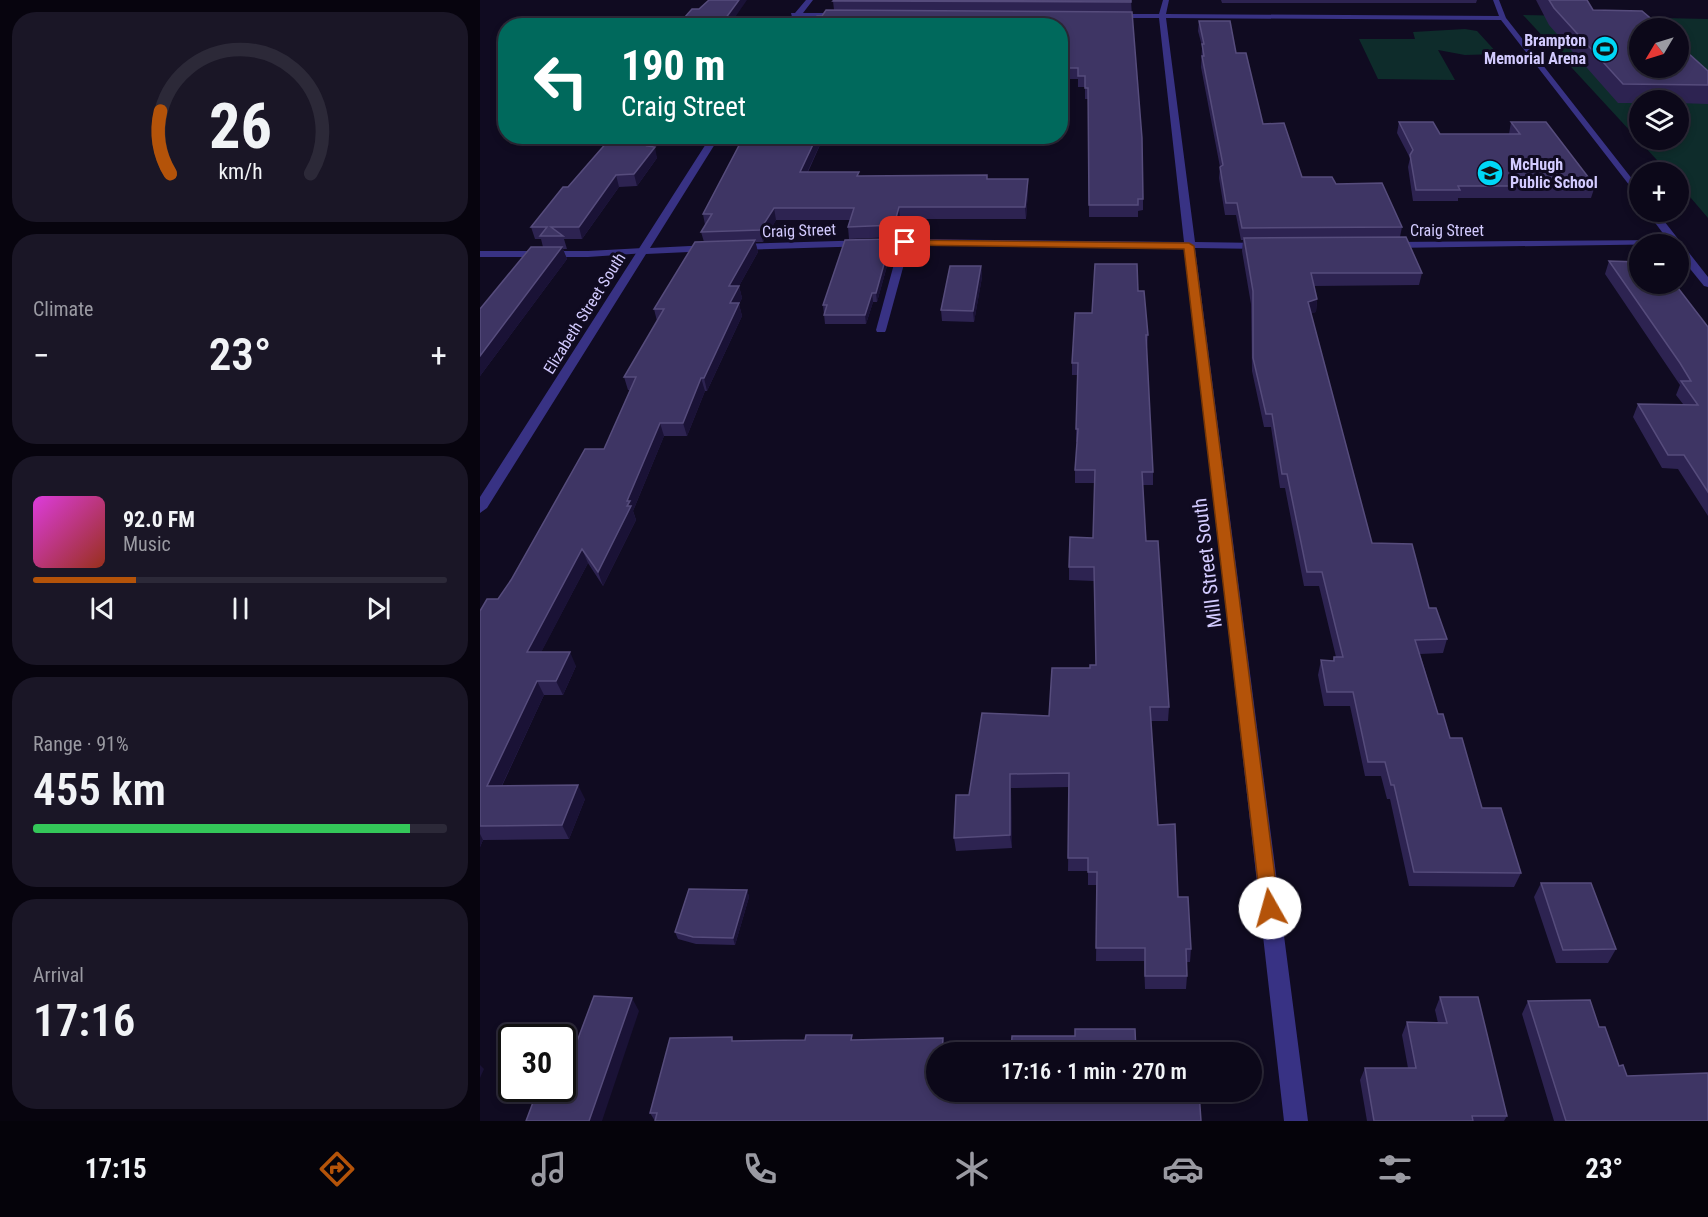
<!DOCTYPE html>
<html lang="en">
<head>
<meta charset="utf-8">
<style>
	:root { --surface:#0c0819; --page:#1a1626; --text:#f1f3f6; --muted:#9a9aa2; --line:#2c2938; --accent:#b45309 }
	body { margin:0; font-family:"Roboto Condensed",sans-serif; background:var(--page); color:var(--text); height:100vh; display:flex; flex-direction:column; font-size:22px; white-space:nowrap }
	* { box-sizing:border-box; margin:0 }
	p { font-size:20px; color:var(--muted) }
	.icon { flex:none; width:33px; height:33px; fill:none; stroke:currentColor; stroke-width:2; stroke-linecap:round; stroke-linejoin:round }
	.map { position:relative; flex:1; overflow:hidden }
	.side { display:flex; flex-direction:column; gap:12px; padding:12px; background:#07040e; width:480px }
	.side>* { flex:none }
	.top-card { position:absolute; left:18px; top:18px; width:570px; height:126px; border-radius:24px; box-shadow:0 3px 9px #0003,0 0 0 2px var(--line); background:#00695c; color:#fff; overflow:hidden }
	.needle { width:39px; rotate:232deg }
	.fabs { position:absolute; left:1149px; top:18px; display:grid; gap:12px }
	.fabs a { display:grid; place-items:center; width:60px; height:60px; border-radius:50%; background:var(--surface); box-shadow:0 3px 9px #0003,0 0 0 2px var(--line); font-size:30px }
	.speed { position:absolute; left:18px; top:1024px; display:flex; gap:12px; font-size:30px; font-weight:700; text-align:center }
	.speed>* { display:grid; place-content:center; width:78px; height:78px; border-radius:50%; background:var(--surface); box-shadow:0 3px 9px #0003,0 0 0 2px var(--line); line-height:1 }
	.speed .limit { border:3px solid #111; border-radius:9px; background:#fff; color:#111 }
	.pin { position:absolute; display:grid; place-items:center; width:51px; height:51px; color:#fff; margin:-26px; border-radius:12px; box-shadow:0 3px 9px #0006 }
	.me { position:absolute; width:66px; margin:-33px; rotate:353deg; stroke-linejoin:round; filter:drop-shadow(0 0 4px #0008) }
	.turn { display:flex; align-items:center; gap:21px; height:126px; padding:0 24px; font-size:27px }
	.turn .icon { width:78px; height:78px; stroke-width:2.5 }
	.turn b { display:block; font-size:42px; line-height:51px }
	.big { font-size:45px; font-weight:600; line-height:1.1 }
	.side .widget { flex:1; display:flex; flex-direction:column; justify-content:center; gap:9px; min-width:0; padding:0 21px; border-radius:24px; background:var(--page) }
	.side .dial { align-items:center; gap:0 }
	.dial svg { height:156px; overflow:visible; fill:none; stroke:var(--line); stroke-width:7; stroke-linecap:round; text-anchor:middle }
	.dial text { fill:var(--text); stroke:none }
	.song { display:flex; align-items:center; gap:18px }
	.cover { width:72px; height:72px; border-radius:9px; background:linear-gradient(135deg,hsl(300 70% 55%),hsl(10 70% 35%)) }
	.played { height:6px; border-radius:3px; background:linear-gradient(90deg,var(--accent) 25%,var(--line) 25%) }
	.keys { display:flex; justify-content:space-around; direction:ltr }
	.heat { display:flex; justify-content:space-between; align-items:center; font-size:33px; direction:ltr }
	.charge { height:9px; border-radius:4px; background:linear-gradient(90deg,#34c759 91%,var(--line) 0) }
	.trip { position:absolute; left:446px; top:1042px; width:336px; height:60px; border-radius:30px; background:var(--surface); box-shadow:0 3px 9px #0003,0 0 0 2px var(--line); font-weight:600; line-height:60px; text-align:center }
	.menu { display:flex; height:96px; justify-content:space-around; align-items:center; background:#05030a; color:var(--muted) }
	.menu .icon { width:42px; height:42px }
	.menu .current { color:var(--accent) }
	.menu b { font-size:27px; color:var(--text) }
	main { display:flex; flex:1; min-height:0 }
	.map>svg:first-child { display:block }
	.green { fill:#0e2c2b; fill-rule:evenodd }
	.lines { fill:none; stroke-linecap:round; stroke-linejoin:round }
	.lane { fill:#383284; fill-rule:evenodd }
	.street { fill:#383284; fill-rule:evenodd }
	.wall { fill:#2d2351 }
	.shaded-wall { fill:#1a1236 }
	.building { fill:#3e3564; stroke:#564c7c; stroke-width:1.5 }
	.route { fill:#b45309; stroke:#753606; stroke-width:1.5 }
	.labels { text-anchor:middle; stroke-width:6; stroke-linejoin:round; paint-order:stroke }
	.far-poi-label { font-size:16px; font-weight:bold; fill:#d3cbff; stroke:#100b21; text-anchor:end }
	.far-street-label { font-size:16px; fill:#d3cbff; stroke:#100b21 }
	.street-label { font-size:20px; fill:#d3cbff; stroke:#100b21 }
</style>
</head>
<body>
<main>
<section class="side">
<div class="widget dial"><svg viewBox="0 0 100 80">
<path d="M14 69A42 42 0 1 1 86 69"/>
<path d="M14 69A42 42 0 0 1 9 37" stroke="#b45309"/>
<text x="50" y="56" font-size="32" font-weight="700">26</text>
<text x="50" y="72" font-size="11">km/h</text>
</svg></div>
<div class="widget"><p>Climate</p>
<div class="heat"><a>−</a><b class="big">23°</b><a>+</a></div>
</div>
<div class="widget">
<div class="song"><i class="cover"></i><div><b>92.0 FM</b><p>Music</p></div></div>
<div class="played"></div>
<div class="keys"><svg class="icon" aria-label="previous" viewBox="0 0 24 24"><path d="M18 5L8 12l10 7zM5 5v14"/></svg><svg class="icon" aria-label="pause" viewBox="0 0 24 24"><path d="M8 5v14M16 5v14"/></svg><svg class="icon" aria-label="next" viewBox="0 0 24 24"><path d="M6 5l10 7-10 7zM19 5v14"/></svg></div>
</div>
<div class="widget"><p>Range · 91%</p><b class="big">455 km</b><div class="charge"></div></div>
<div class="widget"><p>Arrival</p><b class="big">17:16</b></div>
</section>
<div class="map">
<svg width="1228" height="1121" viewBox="0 0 1228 1121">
	<rect width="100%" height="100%" fill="#100b21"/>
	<g class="green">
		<path d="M1043 15 1228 19V218L1199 184 1198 172H1188ZM1160 28H1198V68H1160ZM1160 100H1198V140H1160Z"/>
		<path d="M985 29 997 31 1018 54 985 55 958 50 975 80 898 79 879 39H935L933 32Z"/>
	</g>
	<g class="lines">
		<g class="lane">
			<path d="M425 239 430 242 406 330 405 332H397L396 330 420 242Z"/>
			<path d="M163 248 168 251 166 253 108 257H0V251H108Z"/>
		</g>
		<g class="street">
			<path d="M326 0H333L323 13H363L367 15 363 17H319L312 26H305L312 17 311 13H315Z"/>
			<path d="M683 0H689L686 14 1019 16 1013 0H1019L1026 18 1160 189V199L1021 20 686 18 715 242 782 243 787 246 782 249 715 248 828 1121H804L705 248 425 245 257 250 252 247 257 244 425 239 704 242 679 18H633L629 16 633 14H679Z"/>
			<path d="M231 136H240L170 248 230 245 235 248 230 251 166 254 7 508 0 513V497Z"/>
			<path d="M1167 212H1177L1228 277V287L1224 286 1198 254V244L911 248 906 245 911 242 1188 240Z"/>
		</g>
	</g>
	<g class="wall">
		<path d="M651 0 663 199V210L658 211V217H609L608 99H605V87H598V79H585V46H580V26L342 16 354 10 353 1Z"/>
		<path d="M741 0H997L996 3H742Z"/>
		<path d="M1056 0H1107L1113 10 1228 71V104L1198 103V100H1160V103H1138L1069 25Z"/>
		<path d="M719 21 756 53 783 124 822 177 856 184 922 227 920 237 942 273 939 285 834 286 837 299 836 312 831 313 892 543 949 608 967 639 963 653 940 654 958 714 970 738 1002 808 1041 873 1034 887 929 886 910 799H907L901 776H885L870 706H844L838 675 841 660 853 661 854 657H856L839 586H824L805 488H800L791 427H784L772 371 771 304 762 251 763 240H761L756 215H745L739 178 740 167 721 67 722 46 718 31Z"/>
		<path d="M919 122 960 134H1029L1031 122 1115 186 1111 198H978V201H933L928 167 930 158 917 133Z"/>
		<path d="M121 136H172L169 141 173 147 177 158 157 186 139 187 102 239H84L87 249H83L87 259 0 376V309L63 247 61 239H55L51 227 88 187 128 141 122 142Z"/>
		<path d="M264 136H344L328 172 379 176 508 179 548 190 546 219H420L415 237 369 239 368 227 370 220H296L283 242H275L278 252 259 286 262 298 259 304 262 316 227 391H225L207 436H184L153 511 156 520 123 586 108 563 61 652 96 666 83 695H64L22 786 105 799 89 839 3 840 0 847V611L18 599 124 449 150 390H148L144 377 177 321 174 309 224 242 221 232 225 225 223 214Z"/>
		<path d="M412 248 397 302H393L386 324H345L343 305Z"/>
		<path d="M1129 261 1228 327V516L1198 469 1182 468 1153 417 1158 404H1203L1196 395 1200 385 1125 274Z"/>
		<path d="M501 266 502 277 494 322 462 321 461 310Z"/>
		<path d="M658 291 668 335 667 348H666L673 472V485H663L666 541 689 707 688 721H671L678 825 711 949 710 962H706L707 976 706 989H665L664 961H616L617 885H608V871H588L589 787 531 788 532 848 476 851 474 838 489 795 569 716 610 668 616 665 614 581 589 580V567L613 538 615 483H595V470L597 442H596V429L598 375H592V363L612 313Z"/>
		<path d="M1061 883 1136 949 1128 963H1076L1054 897Z"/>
		<path d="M267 890 269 897 255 945 216 944 198 939 195 932Z"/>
		<path d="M960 997 1027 1116 1024 1121H887L880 1080 885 1068H928L922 1035 927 1022 958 1023 955 1010Z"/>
		<path d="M1048 1001 1119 1027 1139 1066 1147 1076 1228 1121H1074L1042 1014Z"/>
		<path d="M325 1040H373L466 1050 175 1121 170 1113 254 1041Z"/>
	</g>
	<g class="shaded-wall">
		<path d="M259 0H267L249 26H240Z"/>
		<path d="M337 136H344L322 183 320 172Z"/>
		<path d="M171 141 173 148 175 147 177 158 157 186 154 174 167 146Z"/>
		<path d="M136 175 139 187 102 239 99 227Z"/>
		<path d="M548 179V190L546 219 545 207Z"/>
		<path d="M419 207 420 219 415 237 414 225Z"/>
		<path d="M294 208 296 220 283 242 280 230Z"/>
		<path d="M411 239 412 248 397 302 396 293Z"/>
		<path d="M275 240 278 252 259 286 262 298 259 304 262 316 227 391 224 378 250 303 249 286Z"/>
		<path d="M82 247 87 259 0 376V356Z"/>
		<path d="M501 266 502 277 494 322 493 311Z"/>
		<path d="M392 293 393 302 386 324 385 315Z"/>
		<path d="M837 299 836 312 826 315 828 302Z"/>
		<path d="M221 378 225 391 207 436 203 423Z"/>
		<path d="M180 423 184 436 153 511 156 520 123 586 118 572 147 506V501Z"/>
		<path d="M102 549 108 563 54 666 47 652Z"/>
		<path d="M90 652 96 666 83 695 76 681Z"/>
		<path d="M57 681 64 695 15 800 7 786Z"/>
		<path d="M530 774 531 788 532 848 530 835Z"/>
		<path d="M98 785 105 799 89 839 82 825Z"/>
		<path d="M0 834 3 840 0 847Z"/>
		<path d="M267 890 269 897 255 945 253 938Z"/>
		<path d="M152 998 159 1011 122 1121H109Z"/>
		<path d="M463 1038 466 1050 465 1053H462Z"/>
		<path d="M0 1065 4 1069 0 1078Z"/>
	</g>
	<g class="building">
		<path d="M229 0H259L240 26H197L212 9H219Z"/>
		<path d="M354 0H651V2L353 1Z"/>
		<path d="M1069 0H1107L1113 10 1162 11 1182 28H1160V68H1198V44L1228 71V85L1143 84 1074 8Z"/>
		<path d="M346 10 652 12 662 138 663 199H658V205H609L608 88H605V76H598V68H585V37L580 36V26H331L337 16H342Z"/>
		<path d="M719 21H750L756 53H766L783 124 804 123 822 177H852L856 184 902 183 922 227 762 228 757 203H746L740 167 743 165 722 56H724L722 44H724Z"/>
		<path d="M919 122H953L960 134H1040L1031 122H1066L1115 186H978L980 190H936L930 155 933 150Z"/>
		<path d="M264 136H337L320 172H379L377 176 507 175V179H548L545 207H419L414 225 368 227 374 208H294L280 230 221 232 232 214H223Z"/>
		<path d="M128 141H171L167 146 175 147 154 174 136 175 99 227H71L83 236H60L67 227H51L83 187H88Z"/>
		<path d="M926 237 942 273H831L837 299 828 302 892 543 932 544 949 608H956L967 639 935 640 958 714H963L970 738H982L1002 808H1021L1041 873 934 872 914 785H911L905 762H888L873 692H847L841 660 854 661V657H863L842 572H827L807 474H802L792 414H786L773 358V291L764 238Z"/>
		<path d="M411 239 396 293H392L385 315H344L347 305H343L365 240Z"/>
		<path d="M275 240 249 286H259L250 303H259L224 378H221L203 423H180L147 501H150L147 506H151L118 572 102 549 47 652H90L76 681H57L7 786 98 785 82 825 0 826V611L7 599H18L31 580 105 449H124L156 377H144L184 309H174L215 242Z"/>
		<path d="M51 247H82L0 356V309Z"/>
		<path d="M1129 261 1160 262V284H1195L1228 327V492L1204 455H1188L1158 404 1218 405 1201 381H1211L1200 363Z"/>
		<path d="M615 264H657L658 291H664L668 335H666L673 472H662L666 541H678L689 707H670L678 825 695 824 698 897H708L711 949H706L707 976H665V948H616L617 872H608V858H588L589 773 530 774V835L474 838 476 795H489L502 713 569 716 572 668H610V665H616L614 567H589L590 537 613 538 615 470H595L598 429H596L598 363H592L595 313H612Z"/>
		<path d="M470 266H501L493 311 461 310Z"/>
		<path d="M1061 883H1111L1136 949 1083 950Z"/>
		<path d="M209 889 267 890 253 938 213 937 195 932Z"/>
		<path d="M114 996 152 998 109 1121H46L58 1089H82V1043L96 1044Z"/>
		<path d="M960 997H998L1027 1116H992L993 1121H894L885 1068H936L927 1022 967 1023Z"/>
		<path d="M1110 1000 1119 1027H1125L1139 1066 1143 1065 1147 1076 1228 1073V1121H1086L1048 1001Z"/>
		<path d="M595 1029H655L656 1053H531L532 1036H595Z"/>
		<path d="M326 1035H372L371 1040 463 1038 462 1053H456V1092H719L721 1121H175L177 1113H170L190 1038 252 1037V1041L325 1040Z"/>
	</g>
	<path class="route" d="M422 240 709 243 714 246 799 908 796 914 790 916 784 914 781 908 704 249 425 245 422 244Z"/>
	<defs>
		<symbol id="stadium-disc" viewBox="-11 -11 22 22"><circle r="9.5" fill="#00d7f6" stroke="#100b21"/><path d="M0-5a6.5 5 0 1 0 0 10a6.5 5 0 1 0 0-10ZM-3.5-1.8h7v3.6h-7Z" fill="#111"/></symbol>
		<symbol id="school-disc" viewBox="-11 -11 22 22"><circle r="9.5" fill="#00d7f6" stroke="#100b21"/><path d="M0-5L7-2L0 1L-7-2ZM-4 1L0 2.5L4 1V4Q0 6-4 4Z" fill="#111"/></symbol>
	</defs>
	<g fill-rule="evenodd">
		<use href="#stadium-disc" x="1110" y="34" width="30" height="30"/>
		<use href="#school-disc" x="995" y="158" width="30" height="30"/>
	</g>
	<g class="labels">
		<g class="far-poi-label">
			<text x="1106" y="46">Brampton<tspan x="1106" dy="18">Memorial Arena</tspan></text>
			<text x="1030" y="170" text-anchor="start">McHugh<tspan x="1030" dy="18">Public School</tspan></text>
		</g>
		<g class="far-street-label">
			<text transform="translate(319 230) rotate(-2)" y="6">Craig Street</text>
			<text x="967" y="236">Craig Street</text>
			<text transform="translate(104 313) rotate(-58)" y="6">Elizabeth Street South</text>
		</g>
		<g class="street-label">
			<text transform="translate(727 563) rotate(-97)" y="7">Mill Street South</text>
		</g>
	</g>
</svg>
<div class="fabs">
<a><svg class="needle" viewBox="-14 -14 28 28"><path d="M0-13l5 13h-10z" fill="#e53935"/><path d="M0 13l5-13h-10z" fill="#9a9aa2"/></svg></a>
<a><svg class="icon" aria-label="layers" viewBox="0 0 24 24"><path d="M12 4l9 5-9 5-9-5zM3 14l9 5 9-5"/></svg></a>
<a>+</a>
<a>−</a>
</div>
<div class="speed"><div class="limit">30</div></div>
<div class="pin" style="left:425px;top:242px;background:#d93025"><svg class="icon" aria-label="arrive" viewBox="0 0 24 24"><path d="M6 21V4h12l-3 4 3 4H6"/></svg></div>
<svg class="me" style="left:790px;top:908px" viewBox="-20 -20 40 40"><circle r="19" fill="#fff"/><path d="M0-13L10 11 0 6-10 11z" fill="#b45309"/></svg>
<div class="trip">17:16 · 1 min · 270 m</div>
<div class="top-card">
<div class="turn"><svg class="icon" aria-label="left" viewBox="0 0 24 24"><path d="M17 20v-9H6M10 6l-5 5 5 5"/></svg><div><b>190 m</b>Craig Street</div></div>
</div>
</div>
</main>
<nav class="menu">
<b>17:15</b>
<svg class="icon current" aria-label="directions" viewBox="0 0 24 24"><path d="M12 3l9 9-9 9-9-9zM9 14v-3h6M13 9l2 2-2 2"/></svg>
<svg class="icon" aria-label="music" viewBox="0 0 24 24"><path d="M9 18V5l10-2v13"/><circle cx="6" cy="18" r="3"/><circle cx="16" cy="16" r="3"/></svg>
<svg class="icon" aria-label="phone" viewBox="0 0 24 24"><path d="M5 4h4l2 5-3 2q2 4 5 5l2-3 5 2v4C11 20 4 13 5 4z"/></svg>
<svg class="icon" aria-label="climate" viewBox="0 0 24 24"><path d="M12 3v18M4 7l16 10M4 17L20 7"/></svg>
<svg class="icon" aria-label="car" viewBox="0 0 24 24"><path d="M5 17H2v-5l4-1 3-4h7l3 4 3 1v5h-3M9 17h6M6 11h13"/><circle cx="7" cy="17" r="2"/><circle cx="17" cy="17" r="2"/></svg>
<svg class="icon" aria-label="filters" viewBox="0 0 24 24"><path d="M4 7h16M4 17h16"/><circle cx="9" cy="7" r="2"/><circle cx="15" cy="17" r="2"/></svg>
<b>23°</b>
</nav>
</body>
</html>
